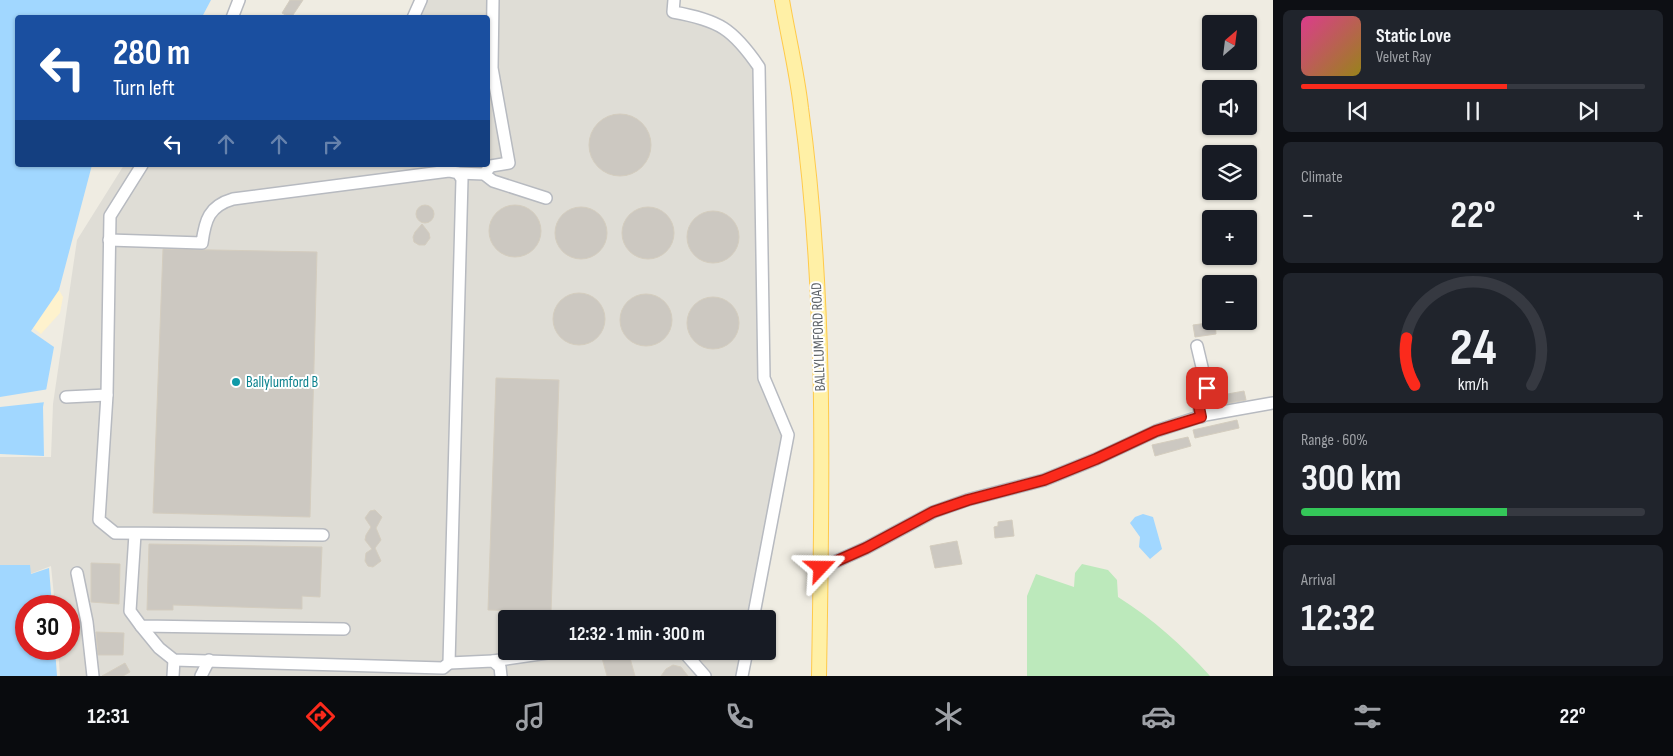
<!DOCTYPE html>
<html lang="en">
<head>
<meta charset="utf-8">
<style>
	:root { --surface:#171b24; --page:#20242c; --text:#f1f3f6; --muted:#9ea1a6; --line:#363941; --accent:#fb2a1c }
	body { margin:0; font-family:"Sofia Sans Condensed",sans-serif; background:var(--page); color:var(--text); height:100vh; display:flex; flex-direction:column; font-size:19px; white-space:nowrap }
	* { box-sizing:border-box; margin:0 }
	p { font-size:16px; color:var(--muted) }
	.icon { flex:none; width:28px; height:28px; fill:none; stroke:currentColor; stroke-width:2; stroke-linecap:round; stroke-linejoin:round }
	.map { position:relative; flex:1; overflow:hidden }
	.side { display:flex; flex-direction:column; gap:10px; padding:10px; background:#0d0f14; width:400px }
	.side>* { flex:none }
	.banner { position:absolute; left:15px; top:15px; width:475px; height:152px; border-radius:5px; box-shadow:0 1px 4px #0004; background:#1a4fa0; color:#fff; overflow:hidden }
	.needle { width:32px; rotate:28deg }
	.fabs { position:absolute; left:1202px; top:15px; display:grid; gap:10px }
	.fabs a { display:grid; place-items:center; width:55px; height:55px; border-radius:5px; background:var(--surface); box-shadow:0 1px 4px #0004; font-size:25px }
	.speed { position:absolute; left:15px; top:595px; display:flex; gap:10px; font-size:25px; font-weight:700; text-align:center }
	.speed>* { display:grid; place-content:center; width:65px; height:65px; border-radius:50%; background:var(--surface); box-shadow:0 1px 4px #0004; line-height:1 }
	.speed .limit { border:8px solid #d22; background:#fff; color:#111 }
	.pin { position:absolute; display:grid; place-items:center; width:42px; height:42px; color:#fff; margin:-21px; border-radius:10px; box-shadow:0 2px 8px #0006 }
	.me { position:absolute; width:55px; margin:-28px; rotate:67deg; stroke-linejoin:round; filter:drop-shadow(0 0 4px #0008) }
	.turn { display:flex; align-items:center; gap:18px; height:105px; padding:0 15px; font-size:22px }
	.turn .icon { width:65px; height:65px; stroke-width:2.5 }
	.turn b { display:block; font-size:35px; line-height:42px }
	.lanes { display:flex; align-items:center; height:48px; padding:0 15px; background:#0003; justify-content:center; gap:25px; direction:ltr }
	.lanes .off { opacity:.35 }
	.big { font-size:38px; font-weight:700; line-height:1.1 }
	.side .card { flex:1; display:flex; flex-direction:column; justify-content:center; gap:8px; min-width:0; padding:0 18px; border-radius:8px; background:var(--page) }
	.side .dial { align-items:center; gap:0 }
	.dial svg { height:130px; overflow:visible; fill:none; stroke:var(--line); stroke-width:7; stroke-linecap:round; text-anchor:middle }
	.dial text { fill:var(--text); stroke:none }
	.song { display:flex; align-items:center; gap:15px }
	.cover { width:60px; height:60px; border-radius:8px; background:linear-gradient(135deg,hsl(330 70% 55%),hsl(50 70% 35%)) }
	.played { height:5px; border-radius:2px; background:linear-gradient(90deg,var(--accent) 60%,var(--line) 60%) }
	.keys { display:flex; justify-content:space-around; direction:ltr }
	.heat { display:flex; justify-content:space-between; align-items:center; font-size:28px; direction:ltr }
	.charge { height:8px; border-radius:4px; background:linear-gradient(90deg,#34c759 60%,var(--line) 0) }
	.trip { position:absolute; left:498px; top:610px; width:278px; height:50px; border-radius:5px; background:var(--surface); box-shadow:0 1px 4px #0004; font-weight:700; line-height:50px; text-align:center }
	.tabs { display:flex; height:80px; justify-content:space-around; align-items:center; background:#090b0e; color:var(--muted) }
	.tabs .icon { width:35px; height:35px }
	.tabs .on { color:var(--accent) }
	.tabs b { font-size:22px; color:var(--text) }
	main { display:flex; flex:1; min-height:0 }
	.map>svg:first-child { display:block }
	.industrial { fill:#dfddd6 }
	.green { fill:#bce9bb }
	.sand { fill:#fef2cd }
	.water { fill:#a1d7ff }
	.pier { fill:#efece2 }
	.building { fill:#ccc8c1; stroke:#d4cdbf }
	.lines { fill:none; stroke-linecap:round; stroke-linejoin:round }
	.minor-casing { stroke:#b7bac0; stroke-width:14 }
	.major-casing { stroke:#ffca4a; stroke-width:16 }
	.minor { stroke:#fff; stroke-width:11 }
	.major { stroke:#fff0a6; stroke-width:14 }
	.route-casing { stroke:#a31b12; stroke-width:12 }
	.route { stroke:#fb2a1c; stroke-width:9 }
	.culture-dot { fill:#0f9aa8; stroke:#fff; stroke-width:2 }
	.labels { text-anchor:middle; stroke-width:4; stroke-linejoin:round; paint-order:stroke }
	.street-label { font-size:15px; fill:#5a5f64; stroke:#fff }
	.culture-label { font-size:15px; fill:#0d838f; stroke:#fff; text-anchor:start }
</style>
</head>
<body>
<main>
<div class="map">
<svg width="1273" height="676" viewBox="0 0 1273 676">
	<rect width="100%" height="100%" fill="#efece2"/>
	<path class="industrial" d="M421 0H674L673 12 729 30 759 67 764 378 788 435 753 619H506V651H747L742 676H60L58 649H69V606H55L51 566 30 574 0 567V457H51L53 404 77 240 124 165H488V18L413 17Z"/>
	<path class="green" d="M1082 564 1108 570 1117 580 1118 597C1153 619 1182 645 1210 676H1027V596L1036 574 1074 587 1075 573Z"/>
	<path class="sand" d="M59 290 63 297 60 313 41 334 33 328Z"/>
	<g class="water">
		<path d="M0 0H211L202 17 18 18V165H92L59 290 31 331 54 347 43 407 44 456 0 454Z"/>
		<path d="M1143 514 1153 517 1162 549 1150 559 1139 547 1140 537 1130 523 1135 517Z"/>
		<path d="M0 565H30L31 574 49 568 52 606H26V649H55L57 676H0Z"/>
	</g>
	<path class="pier" d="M49 389 46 402 0 407V397Z"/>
	<g class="building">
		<path d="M290 0H303L291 18 282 13Z"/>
		<circle cx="620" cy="145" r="31"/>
		<circle cx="515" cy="231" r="26"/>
		<circle cx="425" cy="214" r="9"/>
		<circle cx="648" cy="233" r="26"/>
		<circle cx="581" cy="233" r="26"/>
		<circle cx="713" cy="237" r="26"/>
		<path d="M422 224 429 233 430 238 425 245H419L414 242 413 237 415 232Z"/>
		<path d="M163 249 317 252 310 517 153 513Z"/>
		<circle cx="579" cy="319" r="26"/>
		<circle cx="646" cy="320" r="26"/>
		<circle cx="713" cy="323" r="26"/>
		<path d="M1215 322 1216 334 1195 337 1193 325Z"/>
		<path d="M496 378 559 380 551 612 488 610Z"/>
		<path d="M1244 391 1246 400 1212 406 1211 397Z"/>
		<path d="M1237 420 1239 428 1195 438 1193 430Z"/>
		<path d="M1188 437 1191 446 1155 456 1152 445Z"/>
		<path d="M375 510 382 517 376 528 381 540 375 548 381 561 373 567 368 566 365 561 366 553 372 549 365 540 366 535 371 527 365 518 370 511Z"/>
		<path d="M1012 520 1014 536 995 538 994 527 998 526V522Z"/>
		<path d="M957 541 962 564 935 568 930 546Z"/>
		<path d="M149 544 322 547 320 597 302 596V609L173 605V610H147Z"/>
		<path d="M91 563 120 564 119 604 91 602Z"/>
		<path d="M96 632 124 633 123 655H98Z"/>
		<path d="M628 651 635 676H607L602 658Z"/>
		<path d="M125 663 130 672 123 676H102Z"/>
		<path d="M673 665 681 667 688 676H661L666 669Z"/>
	</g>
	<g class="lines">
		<defs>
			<g id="minor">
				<path d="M674 0 673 12C719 20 733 29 759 67L764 378 788 435 753 619"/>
				<path d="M232 18 239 0"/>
				<path d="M413 18 421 0"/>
				<path d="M142 165 110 216 107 395 99 520 115 533 323 535"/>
				<path d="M458 173 484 174 493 181 546 198"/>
				<path d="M484 174 491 166 509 163 492 68 493 0"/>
				<path d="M109 240 202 243C205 220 209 206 233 199L449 171 458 173 462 179 449 663 443 668 174 660 159 648 141 626"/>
				<path d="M1197 346 1207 388 1199 407 1201 417"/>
				<path d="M66 397 107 395"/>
				<path d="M135 534 130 611 141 626 344 629"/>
				<path d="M821 568 866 548 933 512 967 500 1044 480 1096 459 1156 431 1205 415 1273 403"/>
				<path d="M77 573 87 622 93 676"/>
				<path d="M683 651 705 676"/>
				<path d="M493 661 561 651"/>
				<path d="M449 663 493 661 500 667 501 676"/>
				<path d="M173 676 174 660"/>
				<path d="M201 676 209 660"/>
				<path d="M742 676 747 651"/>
			</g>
			<path id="major" d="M782 0C788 36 797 72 801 108 827 296 822 487 819 676"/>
		</defs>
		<use href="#minor" class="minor-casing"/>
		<use href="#major" class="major-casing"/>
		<use href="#minor" class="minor"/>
		<use href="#major" class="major"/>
	</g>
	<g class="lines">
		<defs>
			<path id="route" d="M821 568 866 548 933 512 968 500 1044 480 1096 459 1156 431 1201 417 1199 407 1207 388"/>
		</defs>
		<use href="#route" class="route-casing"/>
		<use href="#route" class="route"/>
	</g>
	<circle class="culture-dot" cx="236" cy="382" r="5"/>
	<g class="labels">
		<g class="street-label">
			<text transform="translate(818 337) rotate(-92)" y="5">BALLYLUMFORD ROAD</text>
		</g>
		<g class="culture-label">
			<text x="246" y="387">Ballylumford B</text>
		</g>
	</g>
</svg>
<div class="fabs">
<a><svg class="needle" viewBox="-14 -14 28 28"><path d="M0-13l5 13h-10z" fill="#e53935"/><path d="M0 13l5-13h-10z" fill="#9ea1a6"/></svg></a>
<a><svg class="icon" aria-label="sound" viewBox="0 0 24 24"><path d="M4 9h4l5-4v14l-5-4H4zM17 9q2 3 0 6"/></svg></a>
<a><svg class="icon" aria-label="layers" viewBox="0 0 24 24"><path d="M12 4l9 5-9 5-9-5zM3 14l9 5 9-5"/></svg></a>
<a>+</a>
<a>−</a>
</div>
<div class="speed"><div class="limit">30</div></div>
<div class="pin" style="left:1207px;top:388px;background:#d93025"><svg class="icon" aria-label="arrive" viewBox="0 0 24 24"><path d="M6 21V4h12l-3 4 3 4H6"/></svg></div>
<svg class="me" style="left:821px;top:568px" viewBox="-20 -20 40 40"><path d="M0-17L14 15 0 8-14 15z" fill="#fb2a1c" stroke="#fff" stroke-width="4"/></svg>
<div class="trip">12:32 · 1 min · 300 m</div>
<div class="banner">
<div class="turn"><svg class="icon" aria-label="left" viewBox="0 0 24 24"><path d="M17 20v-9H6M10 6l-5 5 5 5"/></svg><div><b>280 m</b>Turn left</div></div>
<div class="lanes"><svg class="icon" aria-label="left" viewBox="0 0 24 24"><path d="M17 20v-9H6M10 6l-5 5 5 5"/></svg><svg class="icon off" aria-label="ahead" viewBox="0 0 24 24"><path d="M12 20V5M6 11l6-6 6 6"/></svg><svg class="icon off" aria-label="ahead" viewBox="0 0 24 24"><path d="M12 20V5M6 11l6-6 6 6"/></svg><svg class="icon off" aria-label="right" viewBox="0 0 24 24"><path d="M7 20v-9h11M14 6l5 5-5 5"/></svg></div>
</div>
</div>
<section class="side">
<div class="card">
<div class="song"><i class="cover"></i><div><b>Static Love</b><p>Velvet Ray</p></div></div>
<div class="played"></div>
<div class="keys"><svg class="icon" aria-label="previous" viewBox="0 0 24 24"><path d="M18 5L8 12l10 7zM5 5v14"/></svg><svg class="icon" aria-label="pause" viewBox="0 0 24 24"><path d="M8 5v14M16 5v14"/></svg><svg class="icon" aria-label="next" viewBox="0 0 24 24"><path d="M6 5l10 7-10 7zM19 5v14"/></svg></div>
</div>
<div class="card"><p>Climate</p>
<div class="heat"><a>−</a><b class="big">22°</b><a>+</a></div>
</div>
<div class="card dial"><svg viewBox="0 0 100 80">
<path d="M14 69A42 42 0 1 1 86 69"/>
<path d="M14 69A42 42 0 0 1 9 40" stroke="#fb2a1c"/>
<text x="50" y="56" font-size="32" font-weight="700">24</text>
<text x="50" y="72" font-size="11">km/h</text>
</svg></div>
<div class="card"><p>Range · 60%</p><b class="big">300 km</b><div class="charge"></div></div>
<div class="card"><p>Arrival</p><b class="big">12:32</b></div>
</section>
</main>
<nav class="tabs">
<b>12:31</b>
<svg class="icon on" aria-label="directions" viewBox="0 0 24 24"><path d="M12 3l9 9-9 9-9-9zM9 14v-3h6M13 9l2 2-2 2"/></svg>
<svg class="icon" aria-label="music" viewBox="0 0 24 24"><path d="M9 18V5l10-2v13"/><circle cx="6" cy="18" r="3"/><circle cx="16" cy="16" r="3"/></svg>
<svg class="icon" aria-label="phone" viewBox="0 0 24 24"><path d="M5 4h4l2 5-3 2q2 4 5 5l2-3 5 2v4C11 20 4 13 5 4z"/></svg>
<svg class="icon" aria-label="climate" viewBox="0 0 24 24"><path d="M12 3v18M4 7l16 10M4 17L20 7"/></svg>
<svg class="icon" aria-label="car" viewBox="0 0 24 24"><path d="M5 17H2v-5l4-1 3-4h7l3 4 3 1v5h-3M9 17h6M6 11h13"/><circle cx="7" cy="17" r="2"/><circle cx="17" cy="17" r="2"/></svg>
<svg class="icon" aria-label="filters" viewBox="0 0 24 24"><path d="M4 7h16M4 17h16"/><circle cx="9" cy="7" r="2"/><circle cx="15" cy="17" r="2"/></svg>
<b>22°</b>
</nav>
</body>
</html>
